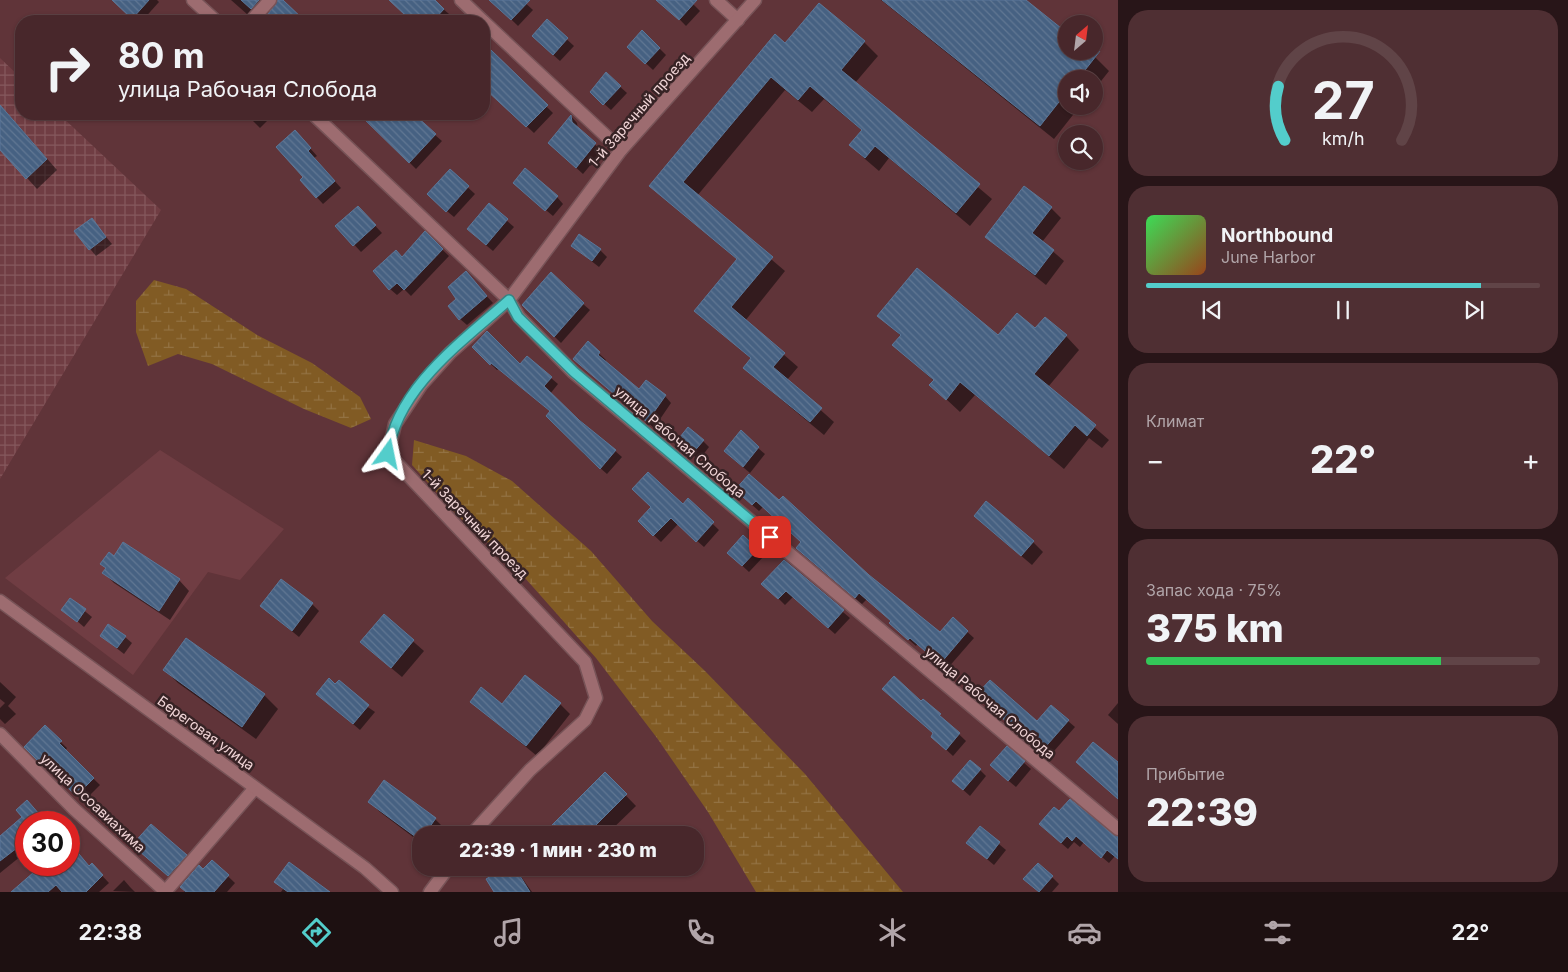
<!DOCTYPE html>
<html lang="ru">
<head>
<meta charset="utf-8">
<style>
	:root { --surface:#48272b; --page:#4f2f33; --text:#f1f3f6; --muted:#b1a5a9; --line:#604447; --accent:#53cdcb }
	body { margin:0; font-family:Inter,sans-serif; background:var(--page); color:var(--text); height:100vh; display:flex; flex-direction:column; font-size:19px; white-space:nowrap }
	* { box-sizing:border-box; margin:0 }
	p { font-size:16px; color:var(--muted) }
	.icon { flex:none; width:28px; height:28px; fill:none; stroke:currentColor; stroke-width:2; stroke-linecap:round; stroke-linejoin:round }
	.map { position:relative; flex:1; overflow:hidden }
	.details { display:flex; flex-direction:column; gap:10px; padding:10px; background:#281518; width:450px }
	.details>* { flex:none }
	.banner { position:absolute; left:15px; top:15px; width:475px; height:105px; border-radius:20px; box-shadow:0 1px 4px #0004,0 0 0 1px var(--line); background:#48272b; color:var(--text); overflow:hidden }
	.needle { width:32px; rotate:28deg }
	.buttons { position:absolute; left:1058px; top:15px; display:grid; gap:10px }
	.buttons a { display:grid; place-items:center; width:45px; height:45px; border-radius:50%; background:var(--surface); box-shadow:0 1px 4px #0004,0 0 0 1px var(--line); font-size:25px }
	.speed { position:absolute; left:15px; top:811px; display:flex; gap:10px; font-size:25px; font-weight:700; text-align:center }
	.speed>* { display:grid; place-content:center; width:65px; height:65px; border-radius:50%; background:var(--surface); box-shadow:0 1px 4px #0004,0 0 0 1px var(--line); line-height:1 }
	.speed .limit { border:8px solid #d22; background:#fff; color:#111 }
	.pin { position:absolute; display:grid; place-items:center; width:42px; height:42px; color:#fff; margin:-21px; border-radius:10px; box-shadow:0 2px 8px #0006 }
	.me { position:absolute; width:55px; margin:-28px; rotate:12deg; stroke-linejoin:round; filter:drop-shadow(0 0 4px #0008) }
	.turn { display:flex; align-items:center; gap:18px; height:105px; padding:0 20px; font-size:22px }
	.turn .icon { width:65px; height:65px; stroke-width:2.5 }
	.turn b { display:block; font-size:35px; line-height:42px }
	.big { font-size:38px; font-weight:800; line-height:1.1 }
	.details .widget { flex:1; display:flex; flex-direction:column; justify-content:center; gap:8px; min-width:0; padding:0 18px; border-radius:20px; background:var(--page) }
	.details .dial { align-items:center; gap:0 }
	.dial svg { height:130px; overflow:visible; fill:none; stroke:var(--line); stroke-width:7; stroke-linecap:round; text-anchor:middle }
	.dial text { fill:var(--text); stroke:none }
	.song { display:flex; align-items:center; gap:15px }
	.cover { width:60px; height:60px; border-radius:8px; background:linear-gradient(135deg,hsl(130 70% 55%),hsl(20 70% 35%)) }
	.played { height:5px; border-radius:2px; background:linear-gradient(90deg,var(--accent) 85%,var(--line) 85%) }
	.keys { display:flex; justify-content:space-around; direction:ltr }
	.heat { display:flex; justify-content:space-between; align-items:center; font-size:28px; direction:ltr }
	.charge { height:8px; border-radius:4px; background:linear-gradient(90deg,#34c759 75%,var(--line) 0) }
	.trip { position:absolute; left:412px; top:826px; width:292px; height:50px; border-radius:20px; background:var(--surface); box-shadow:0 1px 4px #0004,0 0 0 1px var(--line); font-weight:800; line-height:50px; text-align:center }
	.tab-bar { display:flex; height:80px; justify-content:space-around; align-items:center; background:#1d1011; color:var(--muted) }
	.tab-bar .icon { width:35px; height:35px }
	.tab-bar .active { color:var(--accent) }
	.tab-bar b { font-size:22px; color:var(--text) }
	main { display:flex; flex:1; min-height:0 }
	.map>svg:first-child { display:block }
	.built { fill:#703d43 }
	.industrial { fill:url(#industrial-grid) }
	.wetland { fill:url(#wetland-marsh) }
	.shadow { fill:#0007 }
	.building { fill:url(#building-back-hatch); stroke:#5b7799 }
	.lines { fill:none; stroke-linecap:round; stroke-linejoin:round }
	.street-casing { stroke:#775357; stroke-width:15 }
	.secondary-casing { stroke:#775357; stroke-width:15 }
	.street { stroke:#9d6c70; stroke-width:12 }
	.secondary { stroke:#9d6c70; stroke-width:12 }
	.route-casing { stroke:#368584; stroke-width:12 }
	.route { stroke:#53cdcb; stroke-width:9 }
	.labels { text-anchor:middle; stroke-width:5; stroke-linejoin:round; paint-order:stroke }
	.street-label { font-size:14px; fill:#f1d5d7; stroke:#372325 }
</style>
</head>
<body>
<main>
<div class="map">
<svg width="1118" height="892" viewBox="0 0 1118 892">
	<defs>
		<pattern id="industrial-grid" width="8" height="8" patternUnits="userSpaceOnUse" patternTransform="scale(1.25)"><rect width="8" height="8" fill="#703d43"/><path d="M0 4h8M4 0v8" fill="none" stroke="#85585d"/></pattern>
		<pattern id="wetland-marsh" width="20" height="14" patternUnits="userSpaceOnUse" patternTransform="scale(1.25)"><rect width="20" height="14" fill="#815b24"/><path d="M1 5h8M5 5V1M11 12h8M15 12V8" fill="none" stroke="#937243"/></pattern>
		<pattern id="building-back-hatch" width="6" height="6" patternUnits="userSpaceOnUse" patternTransform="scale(1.25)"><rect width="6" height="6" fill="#466182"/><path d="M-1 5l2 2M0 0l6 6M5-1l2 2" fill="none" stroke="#617793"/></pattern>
	</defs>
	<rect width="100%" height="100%" fill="#603439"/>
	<path class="built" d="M160 450 284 529 240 580 208 572 133 675 5 578Z"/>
	<path class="industrial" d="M0 58 21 78V114H59L161 210 0 479Z"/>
	<g class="wetland">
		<path d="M154 280 186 289 257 335 312 363 360 397 371 419 351 428 304 409 212 364 178 354 148 366 136 332V301Z"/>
		<path d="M414 440 466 456 512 481 591 551 652 621 705 671 805 774 903 892H756L708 812 657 738 596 658 517 569 456 514 412 465Z"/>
	</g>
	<g class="shadow">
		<path d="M114 0H157L159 2 142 21H136Z"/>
		<path d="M231 0H267L258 15 252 9 248 15Z"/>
		<path d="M390 0H433L457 21H411Z"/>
		<path d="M491 0H522L533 10 518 26Z"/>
		<path d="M661 0H689L700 11 686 26Z"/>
		<path d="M881 0H1024L1066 34V51L1095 57 1109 71 1094 90V79H1066V106H1080L1054 139Z"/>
		<path d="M173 16 178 21H167Z"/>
		<path d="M547 21 574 46 560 61 540 43Z"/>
		<path d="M864 42 878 56 855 83 992 199 970 226 889 158 879 171 865 159 851 145 863 131 824 99 812 112 785 90 697 196 785 271 745 321 798 367 787 380 834 422 824 435 759 381 745 368 752 359 696 311 738 260 651 186 785 45Z"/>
		<path d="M484 45 553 113 534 133 491 93 484 101Z"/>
		<path d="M659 48 666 55 653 70 635 53Z"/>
		<path d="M606 74 627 93 611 110 591 92Z"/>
		<path d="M0 105 57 170 37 189 0 148Z"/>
		<path d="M246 114H274L260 128Z"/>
		<path d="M361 114H400L414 127 435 135 442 141 416 169Z"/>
		<path d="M571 116 577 123 578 129 602 151 583 174 549 143Z"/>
		<path d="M301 138 317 156 314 158 341 188 323 204 301 180 305 177Z"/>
		<path d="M450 171 475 194 454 217 435 201Z"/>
		<path d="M521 189 557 197 563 204 553 216Z"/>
		<path d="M489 205 514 227 493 251 475 236Z"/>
		<path d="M1051 208 1061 218 1042 242 1064 261 1046 285 986 237Z"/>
		<path d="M364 214 382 233 361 252 337 226Z"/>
		<path d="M92 220 112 244 96 256 76 232Z"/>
		<path d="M425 233 449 256 411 296 404 289 397 295 390 289 403 258Z"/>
		<path d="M572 246 600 250 607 257 599 267Z"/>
		<path d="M472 280 493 303 467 325 460 319Z"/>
		<path d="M583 304 590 310 561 343 523 305Z"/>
		<path d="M879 315 998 337 1035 330 1066 336 1079 350 1048 387 1109 440 1102 448 1089 438 1064 469 975 395 960 412 931 385 934 381 894 345 901 336Z"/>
		<path d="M588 343 606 360 604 362 639 391 665 396 671 403 654 428 581 365Z"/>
		<path d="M473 347 551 378 558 384 550 394 622 457 607 474 584 454 551 412 499 369 497 370Z"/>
		<path d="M703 441 709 447 699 460 684 448Z"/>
		<path d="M758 448 765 454 750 473 732 458Z"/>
		<path d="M749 476 940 634 953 619 974 638 947 669 918 643 916 646 897 630 892 622 867 599 862 604 804 555 803 543 763 507 759 511 743 497Z"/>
		<path d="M688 500 719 530 704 547 678 524 661 542 639 521 683 506Z"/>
		<path d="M986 526 1033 542 1043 552 1032 565Z"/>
		<path d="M743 537 764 556 749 572 735 559Z"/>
		<path d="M115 557 179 580 189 591 170 620 114 583 104 573 107 569 102 564Z"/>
		<path d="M784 562 850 618 835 634 793 597 785 605 770 590Z"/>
		<path d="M70 599 92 617 84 627 63 609Z"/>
		<path d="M312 604 319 611 299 637 261 606Z"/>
		<path d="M384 616 424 651 402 677 372 652Z"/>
		<path d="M101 636 125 637 132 643 124 654Z"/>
		<path d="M187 639 264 695 278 709 256 739 178 683 165 670Z"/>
		<path d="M0 682 16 697 8 706 16 714 5 724 0 719V708L5 703 0 699Z"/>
		<path d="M336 685 375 712 360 730 325 700Z"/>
		<path d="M923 700 966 741 953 756 939 743 921 703Z"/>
		<path d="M471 702 503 706 560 704 570 714 537 756Z"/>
		<path d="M1118 703V724L1108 715Z"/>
		<path d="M1068 721 1075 727 1048 758 1019 734Z"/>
		<path d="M45 727 67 748 65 751 100 785 84 801 50 767 48 769 26 747Z"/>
		<path d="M1007 748 1031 769 1016 787 998 772Z"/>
		<path d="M980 770 986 776 970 796 961 788Z"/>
		<path d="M605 774 636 806 606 835H564Z"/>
		<path d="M384 782 435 819 445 829 441 835H421V843L380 812 370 802Z"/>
		<path d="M1070 801 1118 839V859L1115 856 1109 863 1084 842 1080 847 1074 842 1068 849 1047 831Z"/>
		<path d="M33 809 46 822H26V852L0 873V838Z"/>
		<path d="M980 828 1006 850 994 865 975 849Z"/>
		<path d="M69 844 90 867 92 865 109 883 99 892H20L44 865H69Z"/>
		<path d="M141 852 186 855 192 862 175 882Z"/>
		<path d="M212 861 235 883 227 892H184Z"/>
		<path d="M1039 864 1059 884 1052 892H1039L1032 886Z"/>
		<path d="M506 868H515L532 892H496L488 880Z"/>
		<path d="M596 868H606L601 872Z"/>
		<path d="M124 880 130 887 135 892 113 891Z"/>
		<path d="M276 882 327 892H281L283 889Z"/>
	</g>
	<g class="building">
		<path d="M112 0H149L132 19Z"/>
		<path d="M241 0H259L251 9Z"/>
		<path d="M278 0H283L305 21H263Z"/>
		<path d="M389 0H435L444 9 433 21H399L405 15Z"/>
		<path d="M489 0H530L511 20Z"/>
		<path d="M656 0H697L679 20Z"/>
		<path d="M882 0H1026L1066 32V51H1100L1078 79H1066V93L1040 126Z"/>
		<path d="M819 3 865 41 841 70 980 184 956 213 875 146 865 158 849 145 862 130 810 86 798 100 771 77 683 182 773 257 731 307 785 353 773 367 822 408 810 422 743 368 751 358 694 311 737 259 649 186 775 34 785 43Z"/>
		<path d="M547 19 568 38 553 55 532 36Z"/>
		<path d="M642 30 660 48 645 64 627 47Z"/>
		<path d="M491 50 548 105 526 127 484 88V58Z"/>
		<path d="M606 72 621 86 603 105 590 92Z"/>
		<path d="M0 105 47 159 26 179 0 150Z"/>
		<path d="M359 114H414L436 134 409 163Z"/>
		<path d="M571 115 572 122 596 143 576 168 548 143Z"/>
		<path d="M295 130 311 148 308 151 335 181 316 198 300 180 303 177 276 147Z"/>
		<path d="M525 168 558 196 545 211 513 183Z"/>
		<path d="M450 169 469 186 446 212 427 194Z"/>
		<path d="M1024 186 1052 207 1032 233 1054 250 1035 275 985 237Z"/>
		<path d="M489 203 508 219 486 245 467 229Z"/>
		<path d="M358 206 376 225 353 246 335 226Z"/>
		<path d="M92 218 106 237 89 250 74 231Z"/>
		<path d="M425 231 443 249 404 290 397 283 389 290 373 271 396 250 402 257Z"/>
		<path d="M579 234 601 249 592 261 571 246Z"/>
		<path d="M917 268 998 335 1017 313 1035 328 1045 317 1067 335 1034 374 1096 425 1087 436 1075 425 1049 456 960 382 946 400 929 385 934 380 892 345 901 335 877 316Z"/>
		<path d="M466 271 487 296 459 320 448 306 456 299 448 287Z"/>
		<path d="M551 272 584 303 554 337 522 305Z"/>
		<path d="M487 331 520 364 527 356 552 377 544 386 579 420 616 450 600 469 546 416 550 411 491 363 490 365 472 347Z"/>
		<path d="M588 341 600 352 598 355 639 389 646 380 666 395 647 422 573 359Z"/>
		<path d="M688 427 704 440 691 455 676 442Z"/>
		<path d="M741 430 759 447 743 467 724 451Z"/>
		<path d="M648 472 683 504 688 498 714 522 696 542 671 518 653 536 638 521 651 507 632 489Z"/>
		<path d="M749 474 779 500 783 496 869 575 940 632 953 617 968 631 940 664 910 638 908 640 889 623 891 621 859 593 855 598 796 548 801 542 756 501 752 505 735 490Z"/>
		<path d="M986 501 1034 541 1021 556 974 516Z"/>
		<path d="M743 535 758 549 742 566 727 553Z"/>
		<path d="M123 542 180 579 159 611 102 573 106 568 100 564 109 552 114 556Z"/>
		<path d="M784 560 844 610 828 628 786 591 778 599 761 584Z"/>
		<path d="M281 579 313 603 292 631 260 606Z"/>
		<path d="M70 598 86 609 77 622 61 610Z"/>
		<path d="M384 614 414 640 391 668 360 642Z"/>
		<path d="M108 624 126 636 117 648 100 636Z"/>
		<path d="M186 638 265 694 242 727 163 670Z"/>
		<path d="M525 675 561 703 526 746 470 702 481 687 502 704Z"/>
		<path d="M894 676 921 701 923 699 941 714 939 715 960 733 946 750 931 737 933 733 882 689Z"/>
		<path d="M329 678 335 684 339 680 369 705 353 724 316 694Z"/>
		<path d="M990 680 1037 721 1051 705 1069 720 1041 752 1017 734 1018 732 976 695Z"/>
		<path d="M45 725 62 741 59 743 94 778 76 796 42 761 40 763 24 747Z"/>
		<path d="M1093 742 1118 762V799L1076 762Z"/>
		<path d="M1007 746 1025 761 1008 781 990 765Z"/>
		<path d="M970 760 981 769 963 790 952 781Z"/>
		<path d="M605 772 627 794 595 826 605 835H562L552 825Z"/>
		<path d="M384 780 436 818 424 835H421L420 840 368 802Z"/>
		<path d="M1070 799 1118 837V859L1107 850 1101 858 1076 836 1072 841 1067 836 1061 843 1039 824 1054 807 1059 811Z"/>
		<path d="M27 800 46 822 26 821V841L0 861V836L22 817 16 810Z"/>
		<path d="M151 824 187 855 168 876 132 845Z"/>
		<path d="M980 826 1000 842 987 859 966 843Z"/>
		<path d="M69 842 89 866 92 863 103 875 86 892H62L56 885 48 892H11L42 865H69Z"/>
		<path d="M212 860 229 875 214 892H186L180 887 199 865 203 869Z"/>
		<path d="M289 862 330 892H288L274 882Z"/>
		<path d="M1038 863 1053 876 1039 892 1023 879Z"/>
		<path d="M504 868H515L530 892H494L486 879Z"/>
	</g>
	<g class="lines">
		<defs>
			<g id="street">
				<path d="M193 0 216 21"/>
				<path d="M461 0 483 21"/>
				<path d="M716 0 738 20"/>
				<path d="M251 21 270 0"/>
				<path d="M484 22 621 150"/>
				<path d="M313 114 509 300 519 317 573 372 1118 829"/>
				<path d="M0 734 74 809 166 892"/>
				<path d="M471 835 530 770 585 720 596 698 585 662 388 454 395 424 421 385 450 353 509 300 621 150 755 0"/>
				<path d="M165 892 255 788"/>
				<path d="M430 892 448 868"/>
			</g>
			<path id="secondary" d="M0 601 365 868 392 892"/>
		</defs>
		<use href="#street" class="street-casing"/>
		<use href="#secondary" class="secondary-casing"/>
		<use href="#street" class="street"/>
		<use href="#secondary" class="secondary"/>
	</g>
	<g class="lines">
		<defs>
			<path id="route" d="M388 454C396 388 463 341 509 300L518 317 574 372 770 537"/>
		</defs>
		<use href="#route" class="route-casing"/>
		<use href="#route" class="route"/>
	</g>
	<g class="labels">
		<g class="street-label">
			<text transform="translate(639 110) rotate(-49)" y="5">1-й Заречный проезд</text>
			<text transform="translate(680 442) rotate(40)" y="5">улица Рабочая Слобода</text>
			<text transform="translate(475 524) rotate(46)" y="5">1-й Заречный проезд</text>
			<text transform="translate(990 703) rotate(40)" y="5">улица Рабочая Слобода</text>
			<text transform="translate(206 733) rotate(36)" y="5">Береговая улица</text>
			<text transform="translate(93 803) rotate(43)" y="5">улица Осоавиахима</text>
		</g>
	</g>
</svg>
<div class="buttons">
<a><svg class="needle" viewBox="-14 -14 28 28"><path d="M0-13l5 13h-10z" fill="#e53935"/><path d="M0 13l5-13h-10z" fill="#b1a5a9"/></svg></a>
<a><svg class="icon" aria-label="sound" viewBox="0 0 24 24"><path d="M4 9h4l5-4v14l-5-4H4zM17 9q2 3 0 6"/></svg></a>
<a><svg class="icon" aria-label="search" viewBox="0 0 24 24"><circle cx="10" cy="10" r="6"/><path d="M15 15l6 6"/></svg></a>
</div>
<div class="speed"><div class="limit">30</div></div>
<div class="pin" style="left:770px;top:537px;background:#d93025"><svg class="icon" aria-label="arrive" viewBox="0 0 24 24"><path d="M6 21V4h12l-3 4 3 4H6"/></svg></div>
<svg class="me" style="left:388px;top:454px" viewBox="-20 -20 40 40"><path d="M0-17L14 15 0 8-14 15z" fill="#53cdcb" stroke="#fff" stroke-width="4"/></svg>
<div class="trip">22:39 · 1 мин · 230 m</div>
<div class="banner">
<div class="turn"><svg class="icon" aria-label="right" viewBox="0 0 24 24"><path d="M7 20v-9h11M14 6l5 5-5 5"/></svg><div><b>80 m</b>улица Рабочая Слобода</div></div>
</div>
</div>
<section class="details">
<div class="widget dial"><svg viewBox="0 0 100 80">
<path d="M14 69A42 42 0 1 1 86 69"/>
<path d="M14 69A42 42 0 0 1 10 36" stroke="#53cdcb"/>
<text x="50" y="56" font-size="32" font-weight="700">27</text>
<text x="50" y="72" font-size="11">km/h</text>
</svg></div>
<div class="widget">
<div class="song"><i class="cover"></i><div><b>Northbound</b><p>June Harbor</p></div></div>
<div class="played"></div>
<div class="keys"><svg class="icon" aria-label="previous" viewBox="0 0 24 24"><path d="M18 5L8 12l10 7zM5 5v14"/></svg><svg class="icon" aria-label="pause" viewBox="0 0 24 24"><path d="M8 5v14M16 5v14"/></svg><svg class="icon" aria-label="next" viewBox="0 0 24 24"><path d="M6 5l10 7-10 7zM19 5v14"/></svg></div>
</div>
<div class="widget"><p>Климат</p>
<div class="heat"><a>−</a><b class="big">22°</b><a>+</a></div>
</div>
<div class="widget"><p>Запас хода · 75%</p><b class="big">375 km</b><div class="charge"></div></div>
<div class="widget"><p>Прибытие</p><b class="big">22:39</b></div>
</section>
</main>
<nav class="tab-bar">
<b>22:38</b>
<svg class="icon active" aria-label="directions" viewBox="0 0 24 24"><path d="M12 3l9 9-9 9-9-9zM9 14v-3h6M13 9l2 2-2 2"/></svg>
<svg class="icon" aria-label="music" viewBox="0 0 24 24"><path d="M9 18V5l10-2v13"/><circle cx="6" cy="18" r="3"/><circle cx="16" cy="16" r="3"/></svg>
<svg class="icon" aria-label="phone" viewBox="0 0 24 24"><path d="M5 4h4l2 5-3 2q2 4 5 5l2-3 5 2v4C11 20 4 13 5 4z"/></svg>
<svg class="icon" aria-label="climate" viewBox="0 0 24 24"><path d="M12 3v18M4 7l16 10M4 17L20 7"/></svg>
<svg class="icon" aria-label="car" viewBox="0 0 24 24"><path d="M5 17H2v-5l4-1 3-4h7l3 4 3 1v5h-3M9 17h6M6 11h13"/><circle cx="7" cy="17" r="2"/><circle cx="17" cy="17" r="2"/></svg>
<svg class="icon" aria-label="filters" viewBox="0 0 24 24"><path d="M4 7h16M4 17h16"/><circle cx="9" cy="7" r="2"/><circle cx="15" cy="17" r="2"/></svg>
<b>22°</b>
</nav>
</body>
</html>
